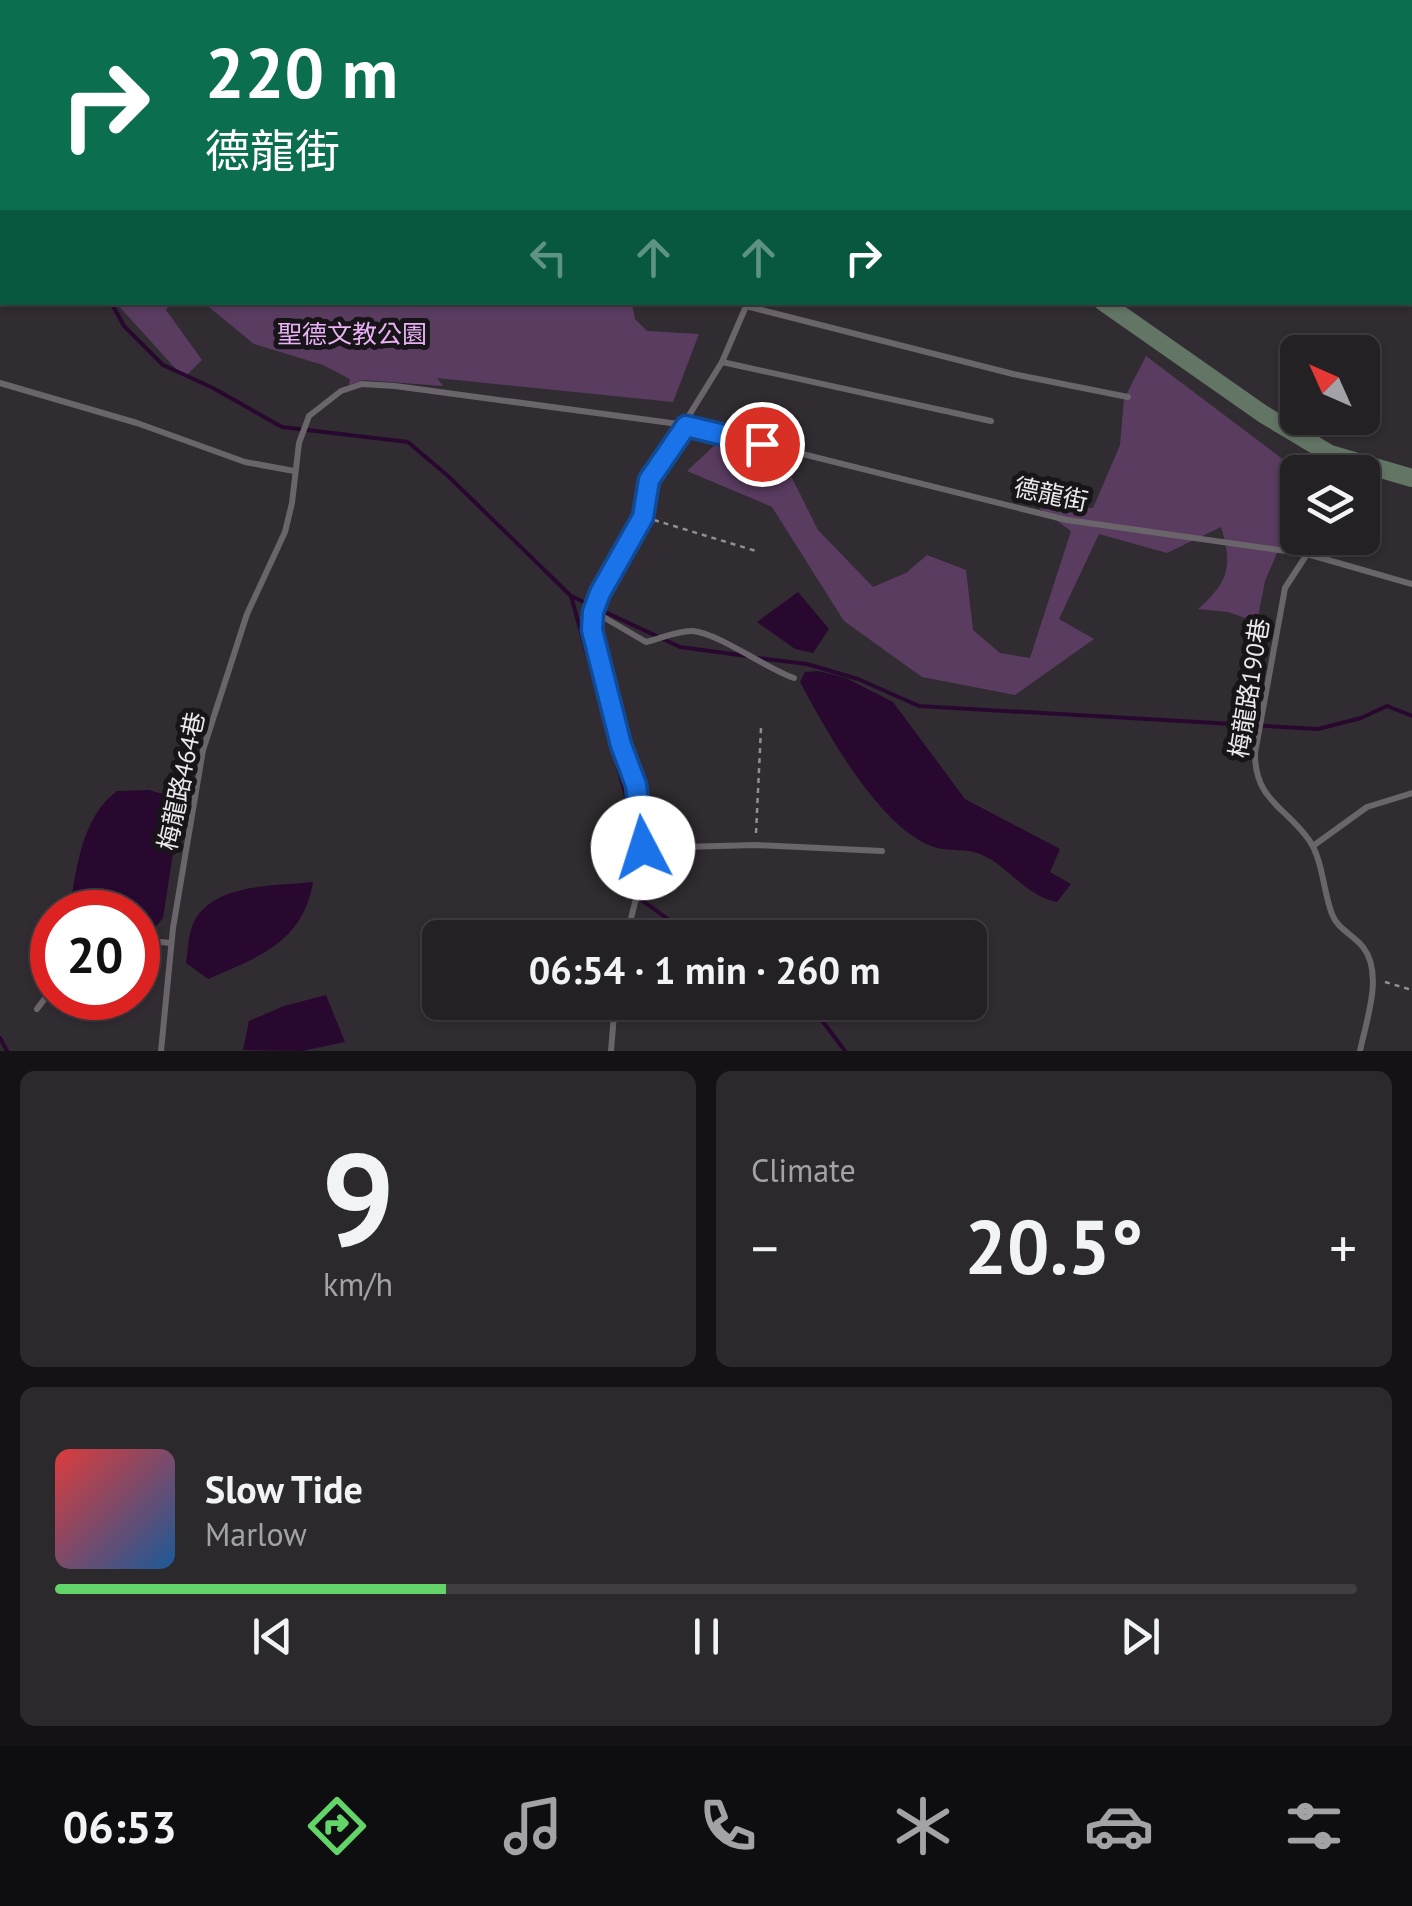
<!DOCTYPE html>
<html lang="en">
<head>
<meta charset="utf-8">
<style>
	:root { --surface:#242125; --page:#2c292d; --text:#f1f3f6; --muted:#a3a3a7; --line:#413e42; --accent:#62d469 }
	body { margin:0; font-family:"PT Sans","Noto Sans TC",sans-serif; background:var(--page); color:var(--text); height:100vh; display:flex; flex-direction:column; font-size:38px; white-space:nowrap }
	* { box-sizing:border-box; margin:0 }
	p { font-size:32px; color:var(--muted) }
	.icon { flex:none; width:55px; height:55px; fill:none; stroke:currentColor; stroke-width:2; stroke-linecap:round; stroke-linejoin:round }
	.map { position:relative; height:1051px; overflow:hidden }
	.sheet { display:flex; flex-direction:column; gap:20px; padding:20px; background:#141214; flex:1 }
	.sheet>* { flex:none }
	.top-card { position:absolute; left:0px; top:0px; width:1412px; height:305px; box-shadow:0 2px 8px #0004,0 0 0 2px var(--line); background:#0b6e4f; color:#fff; overflow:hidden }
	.needle { width:65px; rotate:315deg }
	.fabs { position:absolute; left:1280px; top:335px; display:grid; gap:20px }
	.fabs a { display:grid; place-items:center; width:100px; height:100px; border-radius:15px; background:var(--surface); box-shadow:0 2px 8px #0004,0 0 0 2px var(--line); font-size:50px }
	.speed { position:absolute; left:30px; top:890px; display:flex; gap:20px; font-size:50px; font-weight:700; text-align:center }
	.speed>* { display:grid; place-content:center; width:130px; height:130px; border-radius:50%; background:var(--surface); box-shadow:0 2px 8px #0004,0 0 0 2px var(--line); line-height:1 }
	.speed .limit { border:15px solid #d22; background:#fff; color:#111 }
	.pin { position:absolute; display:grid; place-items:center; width:85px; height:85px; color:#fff; margin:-42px; border:5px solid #fff; border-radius:50%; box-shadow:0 2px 10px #0007 }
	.me { position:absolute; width:110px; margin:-55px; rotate:355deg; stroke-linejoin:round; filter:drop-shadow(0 0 8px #0008) }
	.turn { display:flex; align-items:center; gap:35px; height:210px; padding:0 40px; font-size:45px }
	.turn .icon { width:130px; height:130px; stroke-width:2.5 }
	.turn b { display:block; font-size:70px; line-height:85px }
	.lanes { display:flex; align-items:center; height:95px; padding:0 40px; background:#0003; justify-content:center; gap:50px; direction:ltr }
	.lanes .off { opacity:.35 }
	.big { font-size:75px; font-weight:600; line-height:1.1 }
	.sheet .card { flex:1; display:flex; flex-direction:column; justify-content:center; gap:15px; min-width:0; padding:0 35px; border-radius:15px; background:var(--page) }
	.sheet .dial { align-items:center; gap:0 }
	.dial b { font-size:130px; line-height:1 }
	.song { display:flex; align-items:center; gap:30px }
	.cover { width:120px; height:120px; border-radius:15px; background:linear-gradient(135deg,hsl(0 70% 55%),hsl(210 70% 35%)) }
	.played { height:10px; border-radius:5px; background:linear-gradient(90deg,var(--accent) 30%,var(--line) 30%) }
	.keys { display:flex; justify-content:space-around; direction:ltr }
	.heat { display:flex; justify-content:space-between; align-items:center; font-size:55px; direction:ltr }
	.sheet .tiles { flex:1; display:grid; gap:20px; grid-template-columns:1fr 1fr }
	.card:last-child { grid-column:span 2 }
	.trip { position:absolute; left:422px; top:920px; width:565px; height:100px; border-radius:15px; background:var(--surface); box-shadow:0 2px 8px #0004,0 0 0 2px var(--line); font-weight:600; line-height:100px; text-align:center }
	.dock { display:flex; height:160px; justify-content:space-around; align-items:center; background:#0e0d0f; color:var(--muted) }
	.dock .icon { width:70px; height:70px }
	.dock .on { color:var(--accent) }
	.dock b { font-size:45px; color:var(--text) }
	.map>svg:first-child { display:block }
	.green { fill:#5a3c61 }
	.water { fill:#290830 }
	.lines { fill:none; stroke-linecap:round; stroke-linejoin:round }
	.stream { stroke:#290830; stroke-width:4 }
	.path { stroke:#939094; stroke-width:2.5; stroke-dasharray:5 5; stroke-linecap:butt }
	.lane { stroke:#6a656b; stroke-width:6 }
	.secondary { stroke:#637565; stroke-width:18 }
	.route-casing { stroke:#114b97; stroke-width:25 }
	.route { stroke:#1a73e8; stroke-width:18 }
	.labels { text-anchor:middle; stroke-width:10; stroke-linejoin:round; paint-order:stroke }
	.park-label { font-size:25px; fill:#ebb1f6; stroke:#171518 }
	.street-label { font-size:25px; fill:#ece9ed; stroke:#171518 }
</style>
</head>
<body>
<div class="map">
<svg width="1412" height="1051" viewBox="0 0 1412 1051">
	<rect width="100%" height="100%" fill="#302c31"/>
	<g class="green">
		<path d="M116 303H170L166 310 202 360 184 378Z"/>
		<path d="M204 303H632L635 319 647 331 699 334 673 402 437 378 443 386 364 380 349 385 350 379 323 365 254 344Z"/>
		<path d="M1146 356 1300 472H1298L1297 507 1265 581 1257 622 1228 612 1198 609C1229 582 1233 565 1221 527L1167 553 1099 534 1059 619 1094 639 1015 695 922 677 844 621 772 507 687 471 717 443 791 476 818 530 873 587 906 573 927 555 966 570 973 630 1000 653 1030 658 1071 531 1035 505 1093 508 1120 445 1124 399Z"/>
	</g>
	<g class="water">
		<path d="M798 592 829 629 813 653 795 649 757 622Z"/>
		<path d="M819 671 846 678 893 702 965 799 1060 849 1050 872 1071 884 1057 902C1025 896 1009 866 980 854 966 848 948 852 934 847 880 829 827 732 800 682L805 672Z"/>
		<path d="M149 790 177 798 180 808 163 918 153 930 138 932V912H75L70 909C76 868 82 817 117 791Z"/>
		<path d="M313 882C303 942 259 957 208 979L186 963C188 951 188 935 193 924 211 883 276 886 313 882Z"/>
		<path d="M326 995 345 1042 302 1051 243 1050 249 1021 284 1006Z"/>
	</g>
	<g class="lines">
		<g class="stream">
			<path d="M0 184 2 185"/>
			<path d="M111 302 124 326 163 365 213 388 282 427 408 442 448 476 571 596 680 647 747 656"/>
			<path d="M571 596 633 822 632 893 676 925 703 938"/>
			<path d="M757 658 807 664 858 679 919 706 1318 729 1361 718 1387 706 1412 716"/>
			<path d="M808 1002 845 1051"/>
			<path d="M0 1038 7 1051"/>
		</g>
		<g class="path">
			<path d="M654 520 756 551"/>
			<path d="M756 833 761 728"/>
			<path d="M1385 982 1412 990"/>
		</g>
		<g class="lane">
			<path d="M76 2 77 0"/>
			<path d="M833 2 834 0"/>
			<path d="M1410 78 1412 77"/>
			<path d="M0 139 2 134"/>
			<path d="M1410 290 1412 292"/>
			<path d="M746 306 1013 374 1128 397"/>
			<path d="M722 362 991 421"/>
			<path d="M0 383 137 423 245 462 294 471"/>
			<path d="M1326 472 1330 456"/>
			<path d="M1311 538 1307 554 1285 588 1255 753C1255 801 1285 806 1309 840 1323 860 1323 891 1332 914 1338 930 1353 934 1363 947 1384 974 1366 1021 1360 1051"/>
			<path d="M593 611 643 517 649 480 722 362 747 304"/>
			<path d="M1313 846 1367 807 1412 793"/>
			<path d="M643 848 756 845 882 851"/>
			<path d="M626 938 643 871 641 810 591 631 593 611 646 642C659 639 679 630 693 631 720 634 765 668 794 678"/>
			<path d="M138 940 171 943"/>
			<path d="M37 1009 49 993 52 972"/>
			<path d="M161 1051 173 928 203 750 247 614 285 532 292 503 299 443 309 416 341 391 362 384 395 386 686 425 1067 520 1307 554 1412 584"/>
			<path d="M611 1051 615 1002"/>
		</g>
		<g class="secondary">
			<path d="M650 0 653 2"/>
			<path d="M1103 302 1263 414 1330 454 1412 478"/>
		</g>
	</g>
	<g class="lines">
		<defs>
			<path id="route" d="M643 848 636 785 621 745 592 630 593 612 600 593 643 517 649 480 686 426 762 444"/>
		</defs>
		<use href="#route" class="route-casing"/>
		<use href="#route" class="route"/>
	</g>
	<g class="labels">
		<g class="park-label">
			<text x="352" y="343">聖德文教公園</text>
		</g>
		<g class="street-label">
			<text transform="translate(1051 494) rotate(12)" y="9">德龍街</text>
			<text transform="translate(1249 688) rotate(-81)" y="9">梅龍路190巷</text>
			<text transform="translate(181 781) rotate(-78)" y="9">梅龍路464巷</text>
		</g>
	</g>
</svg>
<div class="fabs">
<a><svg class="needle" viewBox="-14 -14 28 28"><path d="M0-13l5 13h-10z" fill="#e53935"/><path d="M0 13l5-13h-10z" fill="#a3a3a7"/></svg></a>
<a><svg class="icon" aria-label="layers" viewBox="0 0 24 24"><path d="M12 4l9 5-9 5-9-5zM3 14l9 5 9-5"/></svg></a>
</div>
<div class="speed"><div class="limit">20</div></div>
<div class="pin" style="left:762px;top:444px;background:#d93025"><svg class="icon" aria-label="arrive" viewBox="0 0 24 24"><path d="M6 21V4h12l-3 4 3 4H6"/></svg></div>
<svg class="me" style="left:643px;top:848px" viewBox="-20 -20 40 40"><circle r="19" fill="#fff"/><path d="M0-13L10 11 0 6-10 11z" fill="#1a73e8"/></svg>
<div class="trip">06:54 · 1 min · 260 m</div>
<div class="top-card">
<div class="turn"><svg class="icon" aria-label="right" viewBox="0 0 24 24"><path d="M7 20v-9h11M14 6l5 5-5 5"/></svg><div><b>220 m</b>德龍街</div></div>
<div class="lanes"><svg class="icon off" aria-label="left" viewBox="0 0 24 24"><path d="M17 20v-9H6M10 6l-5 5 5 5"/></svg><svg class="icon off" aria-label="ahead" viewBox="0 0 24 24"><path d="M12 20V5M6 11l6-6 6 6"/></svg><svg class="icon off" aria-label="ahead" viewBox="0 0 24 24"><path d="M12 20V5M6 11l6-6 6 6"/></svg><svg class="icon" aria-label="right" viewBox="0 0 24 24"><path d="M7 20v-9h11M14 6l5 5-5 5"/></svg></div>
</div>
</div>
<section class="sheet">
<div class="tiles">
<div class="card dial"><b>9</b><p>km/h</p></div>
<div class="card"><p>Climate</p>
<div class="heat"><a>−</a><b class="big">20.5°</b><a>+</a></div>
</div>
<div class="card">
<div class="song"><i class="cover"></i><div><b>Slow Tide</b><p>Marlow</p></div></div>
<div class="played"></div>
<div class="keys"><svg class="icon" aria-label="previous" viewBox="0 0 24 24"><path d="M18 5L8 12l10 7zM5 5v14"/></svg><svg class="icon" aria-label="pause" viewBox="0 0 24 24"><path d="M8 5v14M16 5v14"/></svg><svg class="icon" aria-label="next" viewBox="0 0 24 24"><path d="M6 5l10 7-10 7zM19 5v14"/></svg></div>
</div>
</div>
</section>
<nav class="dock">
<b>06:53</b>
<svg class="icon on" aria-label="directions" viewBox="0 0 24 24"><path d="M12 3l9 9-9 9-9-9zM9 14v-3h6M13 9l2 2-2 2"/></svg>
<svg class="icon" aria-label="music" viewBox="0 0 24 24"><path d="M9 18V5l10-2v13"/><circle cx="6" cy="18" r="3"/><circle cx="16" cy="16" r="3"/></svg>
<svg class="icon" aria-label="phone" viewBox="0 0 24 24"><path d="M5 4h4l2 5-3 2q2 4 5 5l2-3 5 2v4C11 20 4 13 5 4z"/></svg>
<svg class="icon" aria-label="climate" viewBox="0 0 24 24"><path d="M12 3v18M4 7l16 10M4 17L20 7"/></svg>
<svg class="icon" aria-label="car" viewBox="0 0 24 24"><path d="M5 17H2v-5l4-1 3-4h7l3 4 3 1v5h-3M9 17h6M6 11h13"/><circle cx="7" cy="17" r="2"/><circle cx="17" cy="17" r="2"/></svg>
<svg class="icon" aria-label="filters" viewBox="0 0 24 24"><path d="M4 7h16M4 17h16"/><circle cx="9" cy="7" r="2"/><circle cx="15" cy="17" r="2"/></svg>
</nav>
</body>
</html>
